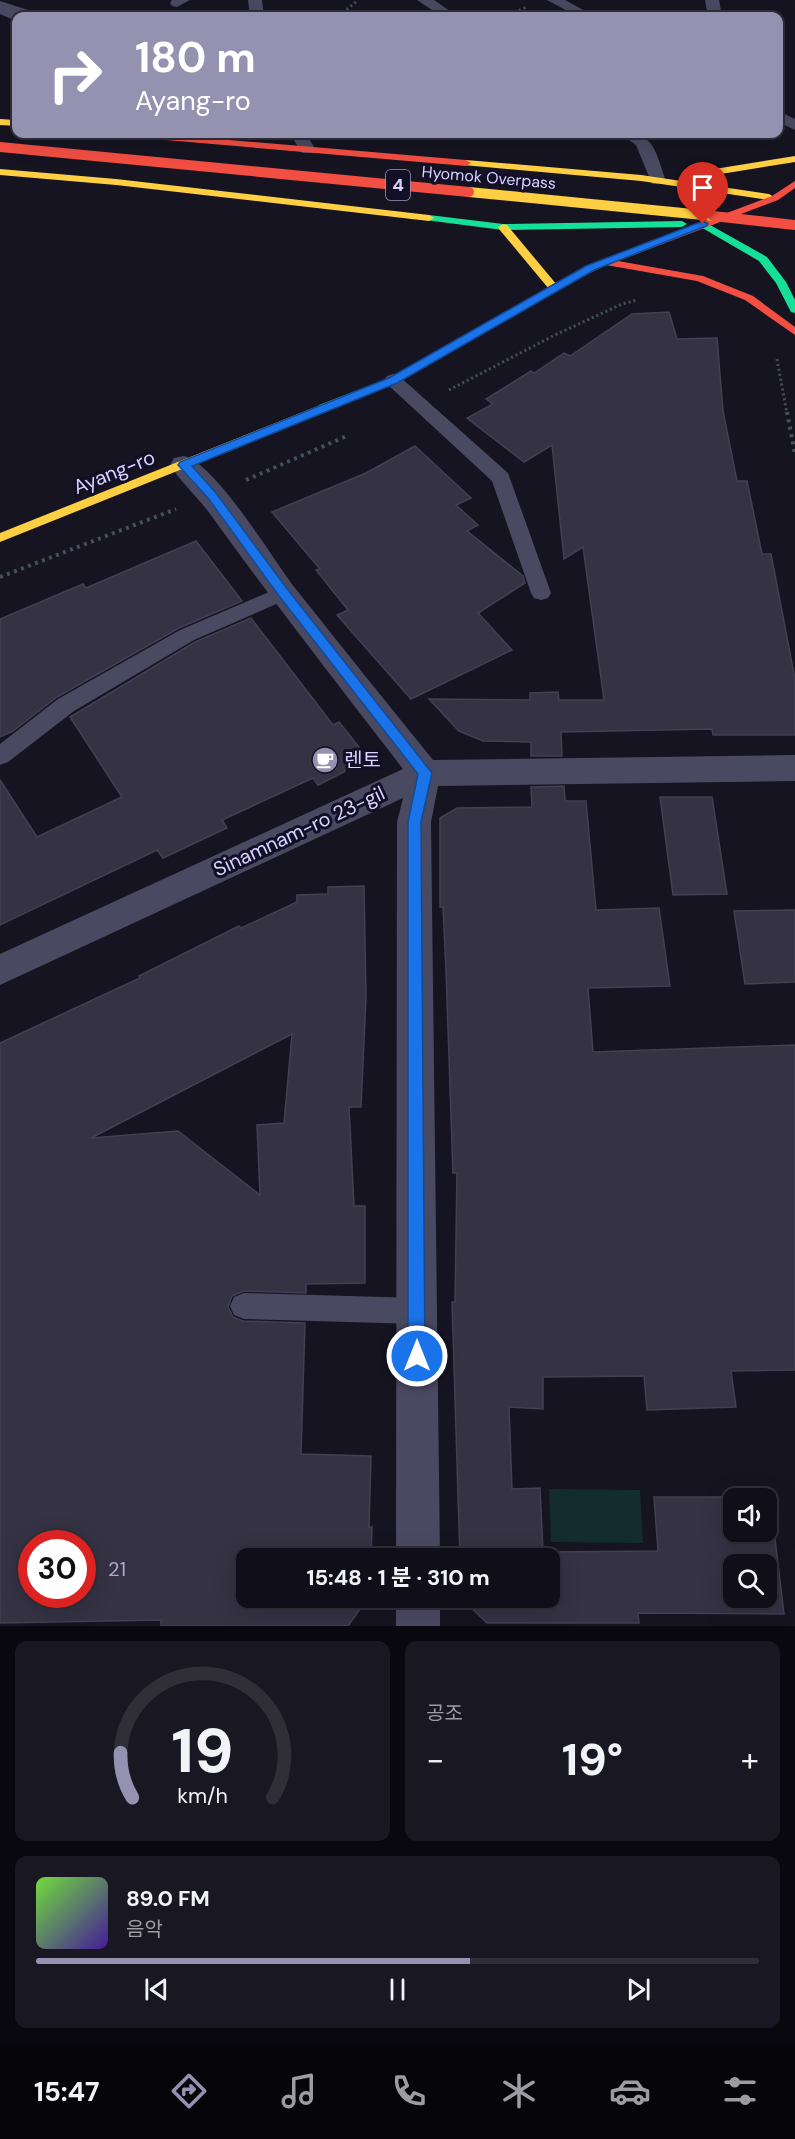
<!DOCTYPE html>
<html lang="ko">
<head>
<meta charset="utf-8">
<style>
	:root { --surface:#100f19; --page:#191822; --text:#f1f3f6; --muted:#9c9ca2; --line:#302f38; --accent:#9591b1 }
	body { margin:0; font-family:"DM Sans","Noto Sans KR",sans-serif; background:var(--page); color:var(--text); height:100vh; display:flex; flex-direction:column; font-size:22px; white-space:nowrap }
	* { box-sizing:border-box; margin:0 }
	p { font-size:20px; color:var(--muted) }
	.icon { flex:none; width:33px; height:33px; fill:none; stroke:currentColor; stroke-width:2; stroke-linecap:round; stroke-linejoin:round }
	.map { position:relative; height:1626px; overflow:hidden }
	.side { display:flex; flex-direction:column; gap:15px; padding:15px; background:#09080e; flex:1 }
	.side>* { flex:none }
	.guide { position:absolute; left:12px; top:12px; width:771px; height:126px; border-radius:12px; box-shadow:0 6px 24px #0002,0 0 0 2px var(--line); background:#9591b1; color:#fff; overflow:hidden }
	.fabs { position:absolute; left:723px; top:1488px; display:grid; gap:12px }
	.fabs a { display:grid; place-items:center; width:54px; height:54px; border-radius:12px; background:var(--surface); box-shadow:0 6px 24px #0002,0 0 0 2px var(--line); font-size:30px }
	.speed { position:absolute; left:18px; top:1530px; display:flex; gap:12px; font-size:30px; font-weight:700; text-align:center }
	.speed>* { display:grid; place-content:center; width:78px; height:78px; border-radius:50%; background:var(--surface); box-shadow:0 6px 24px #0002,0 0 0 2px var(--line); line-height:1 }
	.speed .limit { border:9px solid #d22; background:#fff; color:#111 }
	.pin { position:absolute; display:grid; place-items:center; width:51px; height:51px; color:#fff; margin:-62px -26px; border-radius:50% 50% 50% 0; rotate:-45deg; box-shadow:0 0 6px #0007 }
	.pin .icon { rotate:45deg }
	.me { position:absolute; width:66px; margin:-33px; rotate:0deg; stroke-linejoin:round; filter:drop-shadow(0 0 4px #0008) }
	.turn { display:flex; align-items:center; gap:21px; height:126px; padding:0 24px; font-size:27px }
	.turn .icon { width:78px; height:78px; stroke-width:2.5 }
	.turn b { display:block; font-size:42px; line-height:51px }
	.big { font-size:45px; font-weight:700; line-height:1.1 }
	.side .widget { flex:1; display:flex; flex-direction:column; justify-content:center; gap:9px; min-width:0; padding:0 21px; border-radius:12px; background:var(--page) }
	.side .dial { align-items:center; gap:0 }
	.dial svg { height:156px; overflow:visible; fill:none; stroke:var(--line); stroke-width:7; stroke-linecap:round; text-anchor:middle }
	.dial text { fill:var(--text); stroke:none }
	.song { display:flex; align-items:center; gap:18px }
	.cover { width:72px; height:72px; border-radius:9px; background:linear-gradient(135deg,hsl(100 70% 55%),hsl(260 70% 35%)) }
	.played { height:6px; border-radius:3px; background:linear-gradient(90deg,var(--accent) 60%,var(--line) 60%) }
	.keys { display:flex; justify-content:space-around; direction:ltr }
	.heat { display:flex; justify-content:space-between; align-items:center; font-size:33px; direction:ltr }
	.side .tiles { flex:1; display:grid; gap:15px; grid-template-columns:1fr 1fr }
	.widget:last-child { grid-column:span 2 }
	.trip { position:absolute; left:236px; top:1548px; width:324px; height:60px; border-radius:12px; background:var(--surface); box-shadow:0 6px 24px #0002,0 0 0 2px var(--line); font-weight:700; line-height:60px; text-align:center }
	.menu { display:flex; height:96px; justify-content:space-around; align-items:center; background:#06060a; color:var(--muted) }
	.menu .icon { width:42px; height:42px }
	.menu .current { color:var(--accent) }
	.menu b { font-size:27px; color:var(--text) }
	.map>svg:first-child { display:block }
	.green { fill:#132c2d }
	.building { fill:#343243; stroke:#433f54; stroke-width:1.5; fill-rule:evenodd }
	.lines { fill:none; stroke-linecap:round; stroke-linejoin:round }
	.path-far1 { stroke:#44505f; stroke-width:3; stroke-dasharray:2 3; stroke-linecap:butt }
	.path { stroke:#44505f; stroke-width:4; stroke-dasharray:3 4.5; stroke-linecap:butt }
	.lane { fill:#4a4962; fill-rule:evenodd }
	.street { fill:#4a4962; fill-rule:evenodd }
	.fast { fill:#16e098; fill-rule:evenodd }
	.slow { fill:#ffcf43; fill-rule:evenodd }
	.jam { fill:#f24e42; fill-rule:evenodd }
	.slow-bridge { stroke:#ffcf43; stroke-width:10 }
	.jam-bridge { stroke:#f24e42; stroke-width:10 }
	.route { fill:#1a73e8; stroke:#114b97; stroke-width:1.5 }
	.labels { text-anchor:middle; stroke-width:6; stroke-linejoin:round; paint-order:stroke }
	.far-street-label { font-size:16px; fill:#d9d4ff; stroke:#130f26 }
	.shield { fill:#130f26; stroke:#9e99be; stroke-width:1.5 }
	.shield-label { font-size:18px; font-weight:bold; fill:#d9d4ff }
	.street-label { font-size:20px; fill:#d9d4ff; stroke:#130f26 }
	.poi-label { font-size:20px; fill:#d9d4ff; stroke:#130f26; text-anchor:start }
	.near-number-label { font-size:20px; fill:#b0acd0 }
</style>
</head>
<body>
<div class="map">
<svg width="795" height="1626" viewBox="0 0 795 1626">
	<rect width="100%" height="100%" fill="#161421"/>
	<path class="green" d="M549 1489 640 1490 643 1543 551 1542Z"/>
	<g class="building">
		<path d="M669 312 677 339 717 338 723 411 737 481H747L762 554H771L795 679V735H713L712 729 561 732 562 756H531V742L483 741 459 731 429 699 530 700V693L558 692 559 700H604L583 547 564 559 552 445 524 462 467 418 493 404 486 399 531 371 534 373 564 353 570 356 632 314Z"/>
		<path d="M415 446 471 498 456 505 478 525 467 531 523 576 525 583 478 613 512 650 411 699 337 615 348 610 316 570 320 569 272 512 366 473Z"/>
		<path d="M196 541 242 601 179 628 57 697 13 731 0 737V619L83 584 86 588Z"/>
		<path d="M251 618 333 725 339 722 359 747 344 772 318 785 313 778 222 820 227 828 163 858 157 850 0 925V780L37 837 122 797 70 717 195 642Z"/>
		<path d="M564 786 565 801H586L596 910 659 908 670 986 588 988 593 1052 795 1045V1370L731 1371 736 1407 647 1410 644 1376 543 1377V1409L509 1407 512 1489 540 1488 543 1552 658 1551 654 1497H770L784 1614 638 1613 639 1623H487L461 1598H549V1558H460L452 1302H455L457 1173H453L446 971 443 907H440V818L457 808 532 807 531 787ZM734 1498H766V1532H734ZM734 1564H766V1598H734Z"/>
		<path d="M660 797H712L727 894 673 895Z"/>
		<path d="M364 886 366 997 361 1107H349L354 1206H365V1283L306 1284V1293L244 1291 232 1296 228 1307 233 1317 243 1321 305 1323 301 1454 371 1456 369 1527H372L371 1558H246V1598H368L348 1626H161V1620L0 1623V1043L140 978 139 976 239 926 241 928 297 902V895L328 894V887ZM292 1034 284 1123 257 1125 260 1195 178 1131 91 1138ZM32 1544H82V1594H32Z"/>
		<path d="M795 910V982L745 984 734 911Z"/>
	</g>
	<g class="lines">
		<g class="path-far1">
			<path d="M339 16 358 0"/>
			<path d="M505 16 527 7"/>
			<path d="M777 359 787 414"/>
			<path d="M449 390 555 335 622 304 637 300"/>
		</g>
		<g class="path">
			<path d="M787 412 795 454"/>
			<path d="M246 480 349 435"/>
			<path d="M0 577 176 509"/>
		</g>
		<g class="lane">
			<path d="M172 0H190L177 7 172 6 170 3Z"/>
			<path d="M248 0H262L264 16H250Z"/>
			<path d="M417 0H434L457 16H441Z"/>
			<path d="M547 0H565L594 16H577Z"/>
			<path d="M705 0H719L722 16H708Z"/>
			<path d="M778 111 795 119V130L778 122Z"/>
			<path d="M290 134H306L316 150 314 153H302Z"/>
			<path d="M621 134C655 130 656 155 666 181L664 184H652L636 145Z"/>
			<path d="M393 374 399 376 508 473 551 593 548 598 541 600 534 598 531 593 492 481 387 384 384 380 387 376Z"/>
			<path d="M283 586 290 588 293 593 290 598 194 640 74 711 8 762 0 765V744L58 699 180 630Z"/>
			<path d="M244 1293 417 1298 427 1302 431 1311 427 1320 417 1324 244 1319 234 1315 230 1306 234 1297Z"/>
		</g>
		<g class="street">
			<path d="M0 1 31 11 34 16H16V21L0 14Z"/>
			<path d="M184 456C216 464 272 558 295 588 341 646 387 703 433 760L795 755V781L438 786 431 822 440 1558H396L397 822 403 798 0 985V954L403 769C339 686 274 603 213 518 200 499 182 484 170 465L174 458Z"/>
			<rect x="396" y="1598" width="44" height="28"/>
		</g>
		<g class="fast">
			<path d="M429 215 503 224 682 221 687 224 682 227 503 230 425 220 424 218Z"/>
			<path d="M703 221 767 257 786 282 795 300V313L791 312 776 283 759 261 699 226 698 224Z"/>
			<path d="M576 273 581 276 580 278 397 382 327 411H319L317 408 319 405 389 378Z"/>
		</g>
		<g class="slow">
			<path d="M0 119 16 120V126L0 125Z"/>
			<path d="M795 156V162L690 179 685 176 690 173Z"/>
			<path d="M466 160 641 175 769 194 774 197 769 200 641 181 463 165V161Z"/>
			<path d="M0 169 116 179 429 215 434 218 429 221 116 185 0 175Z"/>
			<path d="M503 224 507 225 557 285V289H549L499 229 498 227Z"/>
			<path d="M323 404 329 408 327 411 0 542V533Z"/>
		</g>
		<g class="jam">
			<path d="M126 134H158L466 160 471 163 466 166 131 137Z"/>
			<path d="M795 181V188L778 200 618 261 703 276 753 296 795 327V335L745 300 697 281 606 265 580 278H572L571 276 586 266 772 196Z"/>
		</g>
		<path class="slow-bridge" d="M469 192 713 216"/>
		<g class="jam-bridge">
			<path d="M0 147 469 192"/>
			<path d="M713 216 795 225"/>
		</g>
	</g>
	<path class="route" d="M703 221 708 224 706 226 594 270 397 383 192 466 216 493 288 590 432 773 421 822 425 1356 423 1362 417 1365 411 1362 408 1356V822L418 774 279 596 208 498 178 465 180 462 389 378 586 266Z"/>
	<defs>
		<symbol id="cafe-disc" viewBox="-11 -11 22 22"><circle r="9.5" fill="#9591b1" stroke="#130f26"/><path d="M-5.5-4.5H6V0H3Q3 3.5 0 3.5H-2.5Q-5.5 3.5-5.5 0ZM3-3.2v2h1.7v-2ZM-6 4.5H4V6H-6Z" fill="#fff"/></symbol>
	</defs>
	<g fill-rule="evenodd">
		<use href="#cafe-disc" x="310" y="745" width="30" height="30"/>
	</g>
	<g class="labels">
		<g class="far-street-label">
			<text transform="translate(489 177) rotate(5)" y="6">Hyomok Overpass</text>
		</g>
		<rect class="shield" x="386" y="170" width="24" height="30" rx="4.5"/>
		<g class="shield-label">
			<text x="398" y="191">4</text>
		</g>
		<g class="street-label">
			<text transform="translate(114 472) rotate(-22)" y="7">Ayang-ro</text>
			<text transform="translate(299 831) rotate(-25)" y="7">Sinamnam-ro 23-gil</text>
		</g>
		<g class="poi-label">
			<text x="344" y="767">렌토</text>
		</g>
		<g class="near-number-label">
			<text x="117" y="1576">21</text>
		</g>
	</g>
</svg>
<div class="fabs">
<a><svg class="icon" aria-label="sound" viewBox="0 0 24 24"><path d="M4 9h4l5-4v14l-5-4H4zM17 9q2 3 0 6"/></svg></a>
<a><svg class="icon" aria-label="search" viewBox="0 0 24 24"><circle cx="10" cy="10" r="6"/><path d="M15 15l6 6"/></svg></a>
</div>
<div class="speed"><div class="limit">30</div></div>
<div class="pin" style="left:703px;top:224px;background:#d93025"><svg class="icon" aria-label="arrive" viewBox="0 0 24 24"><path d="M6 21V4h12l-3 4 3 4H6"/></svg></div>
<svg class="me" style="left:417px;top:1356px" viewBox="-20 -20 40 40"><circle r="17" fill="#1a73e8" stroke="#fff" stroke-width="3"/><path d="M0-11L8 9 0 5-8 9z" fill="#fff"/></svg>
<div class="trip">15:48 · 1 분 · 310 m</div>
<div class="guide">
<div class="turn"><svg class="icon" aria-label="right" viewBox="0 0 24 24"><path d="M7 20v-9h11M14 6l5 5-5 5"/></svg><div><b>180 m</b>Ayang-ro</div></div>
</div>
</div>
<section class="side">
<div class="tiles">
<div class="widget dial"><svg viewBox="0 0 100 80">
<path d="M14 69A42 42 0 1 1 86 69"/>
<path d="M14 69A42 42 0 0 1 8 46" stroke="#9591b1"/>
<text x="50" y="56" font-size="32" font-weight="700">19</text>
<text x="50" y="72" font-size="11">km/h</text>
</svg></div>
<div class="widget"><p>공조</p>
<div class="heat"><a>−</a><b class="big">19°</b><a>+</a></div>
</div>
<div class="widget">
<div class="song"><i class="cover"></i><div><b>89.0 FM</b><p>음악</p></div></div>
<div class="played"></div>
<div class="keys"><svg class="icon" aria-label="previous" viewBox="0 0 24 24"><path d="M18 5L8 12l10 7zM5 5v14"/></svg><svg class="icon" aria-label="pause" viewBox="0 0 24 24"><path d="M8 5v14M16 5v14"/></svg><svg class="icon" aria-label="next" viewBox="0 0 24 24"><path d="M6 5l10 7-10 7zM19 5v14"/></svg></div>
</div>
</div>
</section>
<nav class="menu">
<b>15:47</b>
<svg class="icon current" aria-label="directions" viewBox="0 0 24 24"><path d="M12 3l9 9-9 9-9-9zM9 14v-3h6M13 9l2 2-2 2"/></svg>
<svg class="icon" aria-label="music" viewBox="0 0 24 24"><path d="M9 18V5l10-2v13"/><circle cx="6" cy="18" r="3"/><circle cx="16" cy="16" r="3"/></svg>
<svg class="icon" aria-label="phone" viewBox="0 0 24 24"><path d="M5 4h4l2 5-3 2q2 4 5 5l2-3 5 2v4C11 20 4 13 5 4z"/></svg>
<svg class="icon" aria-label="climate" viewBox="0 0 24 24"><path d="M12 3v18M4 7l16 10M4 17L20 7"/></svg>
<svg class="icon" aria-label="car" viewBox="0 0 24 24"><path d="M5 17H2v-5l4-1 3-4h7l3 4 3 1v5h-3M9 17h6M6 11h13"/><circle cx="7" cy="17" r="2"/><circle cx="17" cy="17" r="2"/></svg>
<svg class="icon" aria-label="filters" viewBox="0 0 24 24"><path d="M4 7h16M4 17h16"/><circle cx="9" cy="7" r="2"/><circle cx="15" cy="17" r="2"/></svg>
</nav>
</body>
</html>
